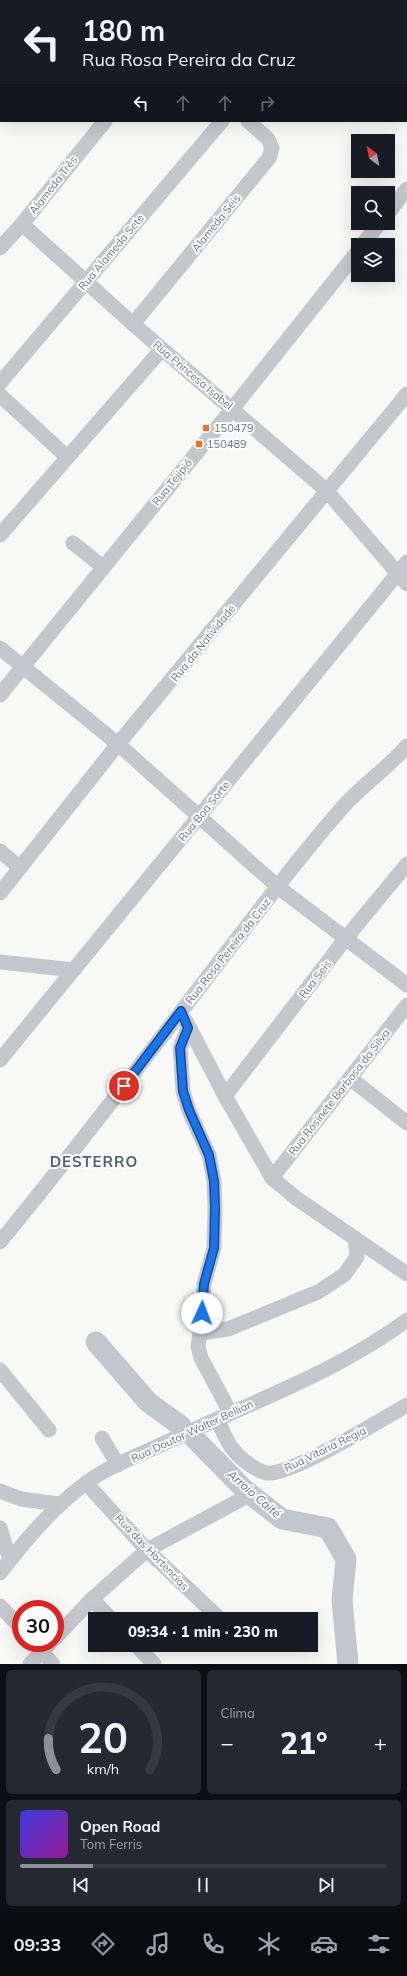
<!DOCTYPE html>
<html lang="pt">
<head>
<meta charset="utf-8">
<style>
	:root { --surface:#171b24; --page:#242831; --text:#f1f3f6; --muted:#9ea1a6; --line:#363941; --accent:#8c9099 }
	body { margin:0; font-family:Mulish,sans-serif; background:var(--page); color:var(--text); height:100vh; display:flex; flex-direction:column; font-size:15px; white-space:nowrap }
	* { box-sizing:border-box; margin:0 }
	p { font-size:13px; color:var(--muted) }
	.icon { flex:none; width:22px; height:22px; fill:none; stroke:currentColor; stroke-width:2; stroke-linecap:round; stroke-linejoin:round }
	.map { position:relative; height:1664px; overflow:hidden }
	.panel { display:flex; flex-direction:column; gap:6px; padding:6px; background:#0d0f14; flex:1 }
	.panel>* { flex:none }
	.banner { position:absolute; left:0px; top:0px; width:407px; height:122px; box-shadow:0 4px 16px #0002; background:#171b24; color:var(--text); overflow:hidden }
	.needle { width:26px; rotate:328deg }
	.tools { position:absolute; left:351px; top:134px; display:grid; gap:8px }
	.tools a { display:grid; place-items:center; width:44px; height:44px; border-radius:0px; background:var(--surface); box-shadow:0 4px 16px #0002; font-size:20px }
	.speed { position:absolute; left:12px; top:1600px; display:flex; gap:8px; font-size:20px; font-weight:700; text-align:center }
	.speed>* { display:grid; place-content:center; width:52px; height:52px; border-radius:50%; background:var(--surface); box-shadow:0 4px 16px #0002; line-height:1 }
	.speed .limit { border:6px solid #d22; background:#fff; color:#111 }
	.pin { position:absolute; display:grid; place-items:center; width:34px; height:34px; color:#fff; margin:-17px; border:2px solid #fff; border-radius:50%; box-shadow:0 1px 4px #0007 }
	.me { position:absolute; width:44px; margin:-22px; rotate:2deg; stroke-linejoin:round; filter:drop-shadow(0 0 3px #0008) }
	.turn { display:flex; align-items:center; gap:14px; height:84px; padding:0 16px; font-size:18px }
	.turn .icon { width:52px; height:52px; stroke-width:2.5 }
	.turn b { display:block; font-size:28px; line-height:34px }
	.lanes { display:flex; align-items:center; height:38px; padding:0 16px; background:#0003; justify-content:center; gap:20px; direction:ltr }
	.lanes .off { opacity:.35 }
	.big { font-size:30px; font-weight:800; line-height:1.1 }
	.panel .card { flex:1; display:flex; flex-direction:column; justify-content:center; gap:6px; min-width:0; padding:0 14px; border-radius:6px; background:var(--page) }
	.panel .dial { align-items:center; gap:0 }
	.dial svg { height:104px; overflow:visible; fill:none; stroke:var(--line); stroke-width:7; stroke-linecap:round; text-anchor:middle }
	.dial text { fill:var(--text); stroke:none }
	.song { display:flex; align-items:center; gap:12px }
	.cover { width:48px; height:48px; border-radius:6px; background:linear-gradient(135deg,hsl(240 70% 55%),hsl(300 70% 35%)) }
	.played { height:4px; border-radius:2px; background:linear-gradient(90deg,var(--accent) 20%,var(--line) 20%) }
	.keys { display:flex; justify-content:space-around; direction:ltr }
	.heat { display:flex; justify-content:space-between; align-items:center; font-size:22px; direction:ltr }
	.panel .tiles { flex:1; display:grid; gap:6px; grid-template-columns:1fr 1fr }
	.card:last-child { grid-column:span 2 }
	.trip { position:absolute; left:88px; top:1612px; width:230px; height:40px; border-radius:0px; background:var(--surface); box-shadow:0 4px 16px #0002; font-weight:800; line-height:40px; text-align:center }
	.tabs { display:flex; height:64px; justify-content:space-around; align-items:center; background:#090b0e; color:var(--muted) }
	.tabs .icon { width:28px; height:28px }
	.tabs .current { color:var(--accent) }
	.tabs b { font-size:18px; color:var(--text) }
	.map>svg:first-child { display:block }
	.lines { fill:none; stroke-linecap:round; stroke-linejoin:round }
	.river { stroke:#c0c7cd; stroke-width:21 }
	.minor { stroke:#c4c7cb; stroke-width:15 }
	.route-casing { stroke:#114b97; stroke-width:10 }
	.route { stroke:#1a73e8; stroke-width:7 }
	.poi-dot { fill:#dc7831; stroke:#fff; stroke-width:1.5 }
	.labels { text-anchor:middle; stroke-width:4; stroke-linejoin:round; paint-order:stroke }
	.street-label { font-size:11px; fill:#687385; stroke:#fff }
	.poi-label { font-size:11px; fill:#687385; stroke:#fff; text-anchor:start }
	.water-label { font-size:12px; font-style:italic; fill:#647481; stroke:#fff }
	.district-label { font-size:15px; font-weight:bold; letter-spacing:1px; fill:#565e6b; stroke:#fff }
</style>
</head>
<body>
<div class="map">
<svg width="407" height="1664" viewBox="0 0 407 1664">
	<rect width="100%" height="100%" fill="#f8f8f6"/>
	<g class="lines">
		<g class="river">
			<path d="M96 1342 148 1402 181 1426"/>
			<path d="M194 1438 245 1490 282 1519 328 1528 346 1559 342 1600 348 1664"/>
		</g>
		<g class="minor">
			<path d="M252 0 253 1"/>
			<path d="M214 1 215 0"/>
			<path d="M333 1 334 0"/>
			<path d="M388 213 407 189"/>
			<path d="M22 224 133 324 326 490 407 584"/>
			<path d="M362 245 380 223"/>
			<path d="M0 248 22 224 105 121"/>
			<path d="M133 324 269 158 272 148 268 139 248 121"/>
			<path d="M0 383 222 121"/>
			<path d="M0 395 67 457"/>
			<path d="M0 535 162 349"/>
			<path d="M73 543 103 567"/>
			<path d="M0 648 118 744 278 887 407 985"/>
			<path d="M0 695 233 408 358 251"/>
			<path d="M0 851 20 868"/>
			<path d="M0 893 118 744 407 394"/>
			<path d="M0 962 74 970"/>
			<path d="M186 1021 225 1096 272 1178 296 1198 407 1274"/>
			<path d="M188 1028 180 1048 183 1091 189 1111 209 1155 214 1181 215 1208 214 1248 204 1284 201 1326 198 1346 201 1358 230 1412"/>
			<path d="M0 1060 407 562"/>
			<path d="M350 1078 407 1123"/>
			<path d="M225 1096 346 938 407 864"/>
			<path d="M272 1178 407 1005"/>
			<path d="M0 1242C80 1145 156 1044 233 944 268 899 303 852 342 808 362 785 387 769 407 746"/>
			<path d="M200 1333 228 1329 318 1292 344 1275 357 1257 355 1238"/>
			<path d="M0 1370 49 1430"/>
			<path d="M217 1419C226 1439 230 1451 250 1465 255 1468 261 1472 267 1473 291 1476 382 1419 407 1405"/>
			<path d="M102 1438 118 1465"/>
			<path d="M86 1483 147 1550 220 1619"/>
			<path d="M0 1491 21 1499 59 1504"/>
			<path d="M0 1528 10 1560"/>
			<path d="M0 1573C25 1540 53 1507 86 1483 110 1465 140 1455 167 1442 247 1404 336 1373 407 1320"/>
			<path d="M92 1599 111 1619"/>
			<path d="M0 1606 21 1628"/>
			<path d="M55 1638 92 1599 147 1550 240 1500"/>
			<path d="M34 1643 53 1664"/>
			<path d="M136 1645 154 1664"/>
			<path d="M30 1664 50 1643"/>
		</g>
	</g>
	<g class="lines">
		<defs>
			<path id="route" d="M124 1086 181 1011 188 1028 180 1048 183 1091 189 1110 209 1155 214 1181 215 1208 214 1248 204 1284 202 1313"/>
		</defs>
		<use href="#route" class="route-casing"/>
		<use href="#route" class="route"/>
	</g>
	<g class="poi-dot">
		<rect x="202" y="424" width="8" height="8" rx="2"/>
		<rect x="195" y="440" width="8" height="8" rx="2"/>
	</g>
	<g class="labels">
		<g class="street-label">
			<text transform="translate(53 185) rotate(-52)" y="4">Alameda Três</text>
			<text transform="translate(216 223) rotate(-51)" y="4">Alameda Seis</text>
			<text transform="translate(111 252) rotate(-50)" y="4">Rua Alameda Sete</text>
			<text transform="translate(193 375) rotate(40)" y="4">Rua Princesa Isabel</text>
			<text transform="translate(172 482) rotate(-51)" y="4">Rua Tejipió</text>
			<text transform="translate(203 643) rotate(-51)" y="4">Rua da Natividade</text>
			<text transform="translate(204 811) rotate(-51)" y="4">Rua Boa Sorte</text>
			<text transform="translate(228 951) rotate(-52)" y="4">Rua Rosa Pereira da Cruz</text>
			<text transform="translate(315 979) rotate(-52)" y="4">Rua Seis</text>
			<text transform="translate(339 1092) rotate(-52)" y="4">Rua Rosinete Barbosa da Silva</text>
			<text transform="translate(192 1431) rotate(-25)" y="4">Rua Doutor Walter Bellian</text>
			<text transform="translate(325 1449) rotate(-26)" y="4">Rua Vitoria Regia</text>
			<text transform="translate(152 1552) rotate(46)" y="4">Rua das Hortencias</text>
		</g>
		<g class="poi-label">
			<text x="214" y="432">150479</text>
			<text x="207" y="448">150489</text>
		</g>
		<g class="water-label">
			<text transform="translate(254 1494) rotate(41)" y="4">Arroio Caité</text>
		</g>
		<g class="district-label">
			<text x="94" y="1167">DESTERRO</text>
		</g>
	</g>
</svg>
<div class="tools">
<a><svg class="needle" viewBox="-14 -14 28 28"><path d="M0-13l5 13h-10z" fill="#e53935"/><path d="M0 13l5-13h-10z" fill="#9ea1a6"/></svg></a>
<a><svg class="icon" aria-label="search" viewBox="0 0 24 24"><circle cx="10" cy="10" r="6"/><path d="M15 15l6 6"/></svg></a>
<a><svg class="icon" aria-label="layers" viewBox="0 0 24 24"><path d="M12 4l9 5-9 5-9-5zM3 14l9 5 9-5"/></svg></a>
</div>
<div class="speed"><div class="limit">30</div></div>
<div class="pin" style="left:124px;top:1086px;background:#d93025"><svg class="icon" aria-label="arrive" viewBox="0 0 24 24"><path d="M6 21V4h12l-3 4 3 4H6"/></svg></div>
<svg class="me" style="left:202px;top:1313px" viewBox="-20 -20 40 40"><circle r="19" fill="#fff"/><path d="M0-13L10 11 0 6-10 11z" fill="#1a73e8"/></svg>
<div class="trip">09:34 · 1 min · 230 m</div>
<div class="banner">
<div class="turn"><svg class="icon" aria-label="left" viewBox="0 0 24 24"><path d="M17 20v-9H6M10 6l-5 5 5 5"/></svg><div><b>180 m</b>Rua Rosa Pereira da Cruz</div></div>
<div class="lanes"><svg class="icon" aria-label="left" viewBox="0 0 24 24"><path d="M17 20v-9H6M10 6l-5 5 5 5"/></svg><svg class="icon off" aria-label="ahead" viewBox="0 0 24 24"><path d="M12 20V5M6 11l6-6 6 6"/></svg><svg class="icon off" aria-label="ahead" viewBox="0 0 24 24"><path d="M12 20V5M6 11l6-6 6 6"/></svg><svg class="icon off" aria-label="right" viewBox="0 0 24 24"><path d="M7 20v-9h11M14 6l5 5-5 5"/></svg></div>
</div>
</div>
<section class="panel">
<div class="tiles">
<div class="card dial"><svg viewBox="0 0 100 80">
<path d="M14 69A42 42 0 1 1 86 69"/>
<path d="M14 69A42 42 0 0 1 8 45" stroke="#8c9099"/>
<text x="50" y="56" font-size="32" font-weight="700">20</text>
<text x="50" y="72" font-size="11">km/h</text>
</svg></div>
<div class="card"><p>Clima</p>
<div class="heat"><a>−</a><b class="big">21°</b><a>+</a></div>
</div>
<div class="card">
<div class="song"><i class="cover"></i><div><b>Open Road</b><p>Tom Ferris</p></div></div>
<div class="played"></div>
<div class="keys"><svg class="icon" aria-label="previous" viewBox="0 0 24 24"><path d="M18 5L8 12l10 7zM5 5v14"/></svg><svg class="icon" aria-label="pause" viewBox="0 0 24 24"><path d="M8 5v14M16 5v14"/></svg><svg class="icon" aria-label="next" viewBox="0 0 24 24"><path d="M6 5l10 7-10 7zM19 5v14"/></svg></div>
</div>
</div>
</section>
<nav class="tabs">
<b>09:33</b>
<svg class="icon current" aria-label="directions" viewBox="0 0 24 24"><path d="M12 3l9 9-9 9-9-9zM9 14v-3h6M13 9l2 2-2 2"/></svg>
<svg class="icon" aria-label="music" viewBox="0 0 24 24"><path d="M9 18V5l10-2v13"/><circle cx="6" cy="18" r="3"/><circle cx="16" cy="16" r="3"/></svg>
<svg class="icon" aria-label="phone" viewBox="0 0 24 24"><path d="M5 4h4l2 5-3 2q2 4 5 5l2-3 5 2v4C11 20 4 13 5 4z"/></svg>
<svg class="icon" aria-label="climate" viewBox="0 0 24 24"><path d="M12 3v18M4 7l16 10M4 17L20 7"/></svg>
<svg class="icon" aria-label="car" viewBox="0 0 24 24"><path d="M5 17H2v-5l4-1 3-4h7l3 4 3 1v5h-3M9 17h6M6 11h13"/><circle cx="7" cy="17" r="2"/><circle cx="17" cy="17" r="2"/></svg>
<svg class="icon" aria-label="filters" viewBox="0 0 24 24"><path d="M4 7h16M4 17h16"/><circle cx="9" cy="7" r="2"/><circle cx="15" cy="17" r="2"/></svg>
</nav>
</body>
</html>
